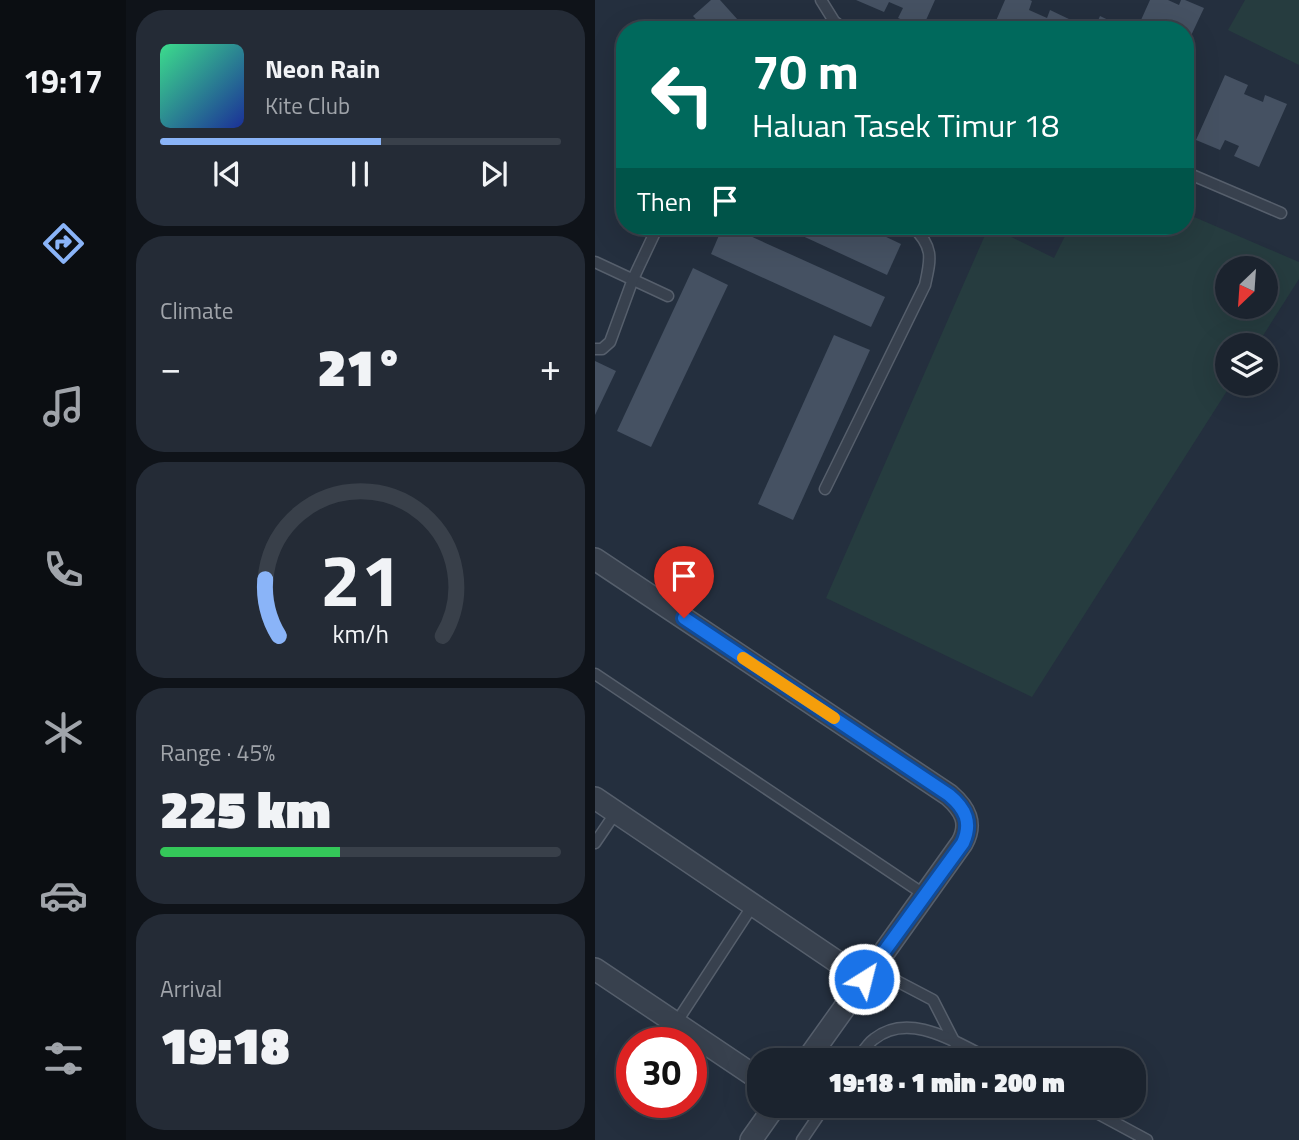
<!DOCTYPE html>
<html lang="en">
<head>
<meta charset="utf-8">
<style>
	:root { --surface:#1b232e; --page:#242b36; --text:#f1f3f6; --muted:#a0a4aa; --line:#39404a; --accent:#8ab4f8 }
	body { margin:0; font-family:"Titillium Web",sans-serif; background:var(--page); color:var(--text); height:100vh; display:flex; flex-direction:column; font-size:26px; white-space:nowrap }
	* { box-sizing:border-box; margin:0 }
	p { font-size:23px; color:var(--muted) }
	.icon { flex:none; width:38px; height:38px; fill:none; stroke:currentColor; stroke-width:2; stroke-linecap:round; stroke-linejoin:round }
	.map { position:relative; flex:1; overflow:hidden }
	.drawer { display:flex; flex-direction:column; gap:10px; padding:10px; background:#0f1319; width:469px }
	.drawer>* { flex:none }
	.guide { position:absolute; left:21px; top:21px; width:578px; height:214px; border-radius:28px; box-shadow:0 7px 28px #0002,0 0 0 2px var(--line); background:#00695c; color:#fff; overflow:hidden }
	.needle { width:46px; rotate:205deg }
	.controls { position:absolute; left:620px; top:256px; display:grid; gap:14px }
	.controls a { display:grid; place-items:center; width:63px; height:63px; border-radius:50%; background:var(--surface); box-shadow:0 7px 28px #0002,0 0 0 2px var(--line); font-size:35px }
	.speed { position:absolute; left:21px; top:1027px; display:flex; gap:14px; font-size:35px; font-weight:700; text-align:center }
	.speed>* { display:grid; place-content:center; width:91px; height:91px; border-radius:50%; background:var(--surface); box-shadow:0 7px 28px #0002,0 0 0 2px var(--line); line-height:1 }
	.speed .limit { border:10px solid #d22; background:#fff; color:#111 }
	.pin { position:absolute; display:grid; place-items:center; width:60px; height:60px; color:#fff; margin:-72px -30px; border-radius:50% 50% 50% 0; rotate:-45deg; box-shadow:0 0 7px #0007 }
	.pin .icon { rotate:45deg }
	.me { position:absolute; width:77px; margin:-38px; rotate:36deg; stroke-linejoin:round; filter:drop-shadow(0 0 5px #0008) }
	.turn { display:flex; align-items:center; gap:24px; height:147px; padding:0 21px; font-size:32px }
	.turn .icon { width:91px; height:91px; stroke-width:2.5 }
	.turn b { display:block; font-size:49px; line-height:60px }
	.then { display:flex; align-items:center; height:66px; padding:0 21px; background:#0003; gap:14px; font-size:26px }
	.big { font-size:52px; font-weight:800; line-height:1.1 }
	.drawer .card { flex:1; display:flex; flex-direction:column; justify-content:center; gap:10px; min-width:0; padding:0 24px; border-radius:28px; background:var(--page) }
	.drawer .dial { align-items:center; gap:0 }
	.dial svg { height:182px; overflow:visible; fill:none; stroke:var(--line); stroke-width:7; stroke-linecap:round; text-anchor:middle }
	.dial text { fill:var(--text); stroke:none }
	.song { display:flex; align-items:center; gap:21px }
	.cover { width:84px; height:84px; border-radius:10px; background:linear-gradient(135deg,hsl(150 70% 55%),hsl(230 70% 35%)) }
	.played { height:7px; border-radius:4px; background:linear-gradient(90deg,var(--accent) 55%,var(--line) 55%) }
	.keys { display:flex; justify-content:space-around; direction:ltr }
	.heat { display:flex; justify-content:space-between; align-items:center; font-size:38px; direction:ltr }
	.charge { height:10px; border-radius:5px; background:linear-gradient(90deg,#34c759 45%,var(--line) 0) }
	.trip { position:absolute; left:152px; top:1048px; width:399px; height:70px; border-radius:28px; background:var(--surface); box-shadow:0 7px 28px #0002,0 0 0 2px var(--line); font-weight:800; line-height:70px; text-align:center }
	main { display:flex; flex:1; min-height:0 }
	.menu { display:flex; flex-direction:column; width:126px; justify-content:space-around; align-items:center; background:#0b0e12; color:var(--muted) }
	.menu .icon { width:49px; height:49px }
	.menu .current { color:var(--accent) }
	.menu b { font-size:32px; color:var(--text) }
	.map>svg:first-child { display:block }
	.green { fill:#263c3f; fill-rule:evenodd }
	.building { fill:#455162 }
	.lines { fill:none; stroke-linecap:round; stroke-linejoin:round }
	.lane-casing { stroke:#565f6c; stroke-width:13 }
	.street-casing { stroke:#565f6c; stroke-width:24 }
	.lane { stroke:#38414e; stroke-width:10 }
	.street { stroke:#38414e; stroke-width:21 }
	.route-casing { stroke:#114b97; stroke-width:18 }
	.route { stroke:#1a73e8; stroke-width:12 }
	.slow { stroke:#f59e0b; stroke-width:12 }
</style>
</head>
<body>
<main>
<nav class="menu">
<b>19:17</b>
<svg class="icon current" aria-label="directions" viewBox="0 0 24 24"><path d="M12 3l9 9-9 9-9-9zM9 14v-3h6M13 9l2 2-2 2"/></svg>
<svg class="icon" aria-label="music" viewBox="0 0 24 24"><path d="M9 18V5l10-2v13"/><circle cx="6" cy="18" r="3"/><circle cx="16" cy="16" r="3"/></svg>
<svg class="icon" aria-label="phone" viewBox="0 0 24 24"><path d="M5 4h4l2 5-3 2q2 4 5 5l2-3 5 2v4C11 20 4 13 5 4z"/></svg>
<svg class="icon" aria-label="climate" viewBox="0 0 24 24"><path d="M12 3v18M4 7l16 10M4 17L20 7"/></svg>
<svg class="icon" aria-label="car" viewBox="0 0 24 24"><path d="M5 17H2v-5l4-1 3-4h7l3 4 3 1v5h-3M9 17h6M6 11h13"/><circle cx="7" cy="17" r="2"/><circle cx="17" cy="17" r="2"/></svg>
<svg class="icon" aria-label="filters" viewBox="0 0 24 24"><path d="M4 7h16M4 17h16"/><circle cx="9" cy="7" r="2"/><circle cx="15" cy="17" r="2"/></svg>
</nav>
<section class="drawer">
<div class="card">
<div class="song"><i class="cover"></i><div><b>Neon Rain</b><p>Kite Club</p></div></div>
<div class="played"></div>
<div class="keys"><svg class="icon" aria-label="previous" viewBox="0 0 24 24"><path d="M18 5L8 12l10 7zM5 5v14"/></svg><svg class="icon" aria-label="pause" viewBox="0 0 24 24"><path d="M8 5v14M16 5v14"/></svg><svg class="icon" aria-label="next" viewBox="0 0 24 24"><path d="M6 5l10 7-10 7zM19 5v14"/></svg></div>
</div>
<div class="card"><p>Climate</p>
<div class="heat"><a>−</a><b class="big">21°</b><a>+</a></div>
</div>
<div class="card dial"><svg viewBox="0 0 100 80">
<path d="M14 69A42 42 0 1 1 86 69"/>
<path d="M14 69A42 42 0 0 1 8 44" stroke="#8ab4f8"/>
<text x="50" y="56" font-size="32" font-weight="700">21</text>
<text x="50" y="72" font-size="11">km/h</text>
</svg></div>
<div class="card"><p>Range · 45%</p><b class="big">225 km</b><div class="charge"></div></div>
<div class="card"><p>Arrival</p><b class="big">19:18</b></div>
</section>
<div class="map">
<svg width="704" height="1140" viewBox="0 0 704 1140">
	<rect width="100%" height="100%" fill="#242f3e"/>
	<g class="green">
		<path d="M650 0H704V65L633 30Z"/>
		<path d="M590 213 704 262V279L662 345H632V383H637L437 697 231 598 394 226 459 258 475 226H590ZM632 268H670V306H632Z"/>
	</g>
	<g class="building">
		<path d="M116 0H125L152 30H111L98 16Z"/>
		<path d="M261 0H340L327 29 303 18 308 8 294 2 289 12Z"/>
		<path d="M410 0H435L437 1 434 10 452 18 455 10 476 20 472 30H397Z"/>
		<path d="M555 0H573L584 5 586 0H590L609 8 593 42 590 40V30H567L546 20Z"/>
		<path d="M505 16 528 27 527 30H499Z"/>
		<path d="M630 75 653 85 649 94 668 102 670 95 692 104 664 167 639 156 644 146 630 140 625 150 601 140Z"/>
		<path d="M128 226H133L290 297 276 327 116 254Z"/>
		<path d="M186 226H268L306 244 292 275Z"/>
		<path d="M98 268 133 285 56 447 22 431Z"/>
		<path d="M239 335 275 350 198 520 163 504Z"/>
		<path d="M0 361 21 371 0 415Z"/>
	</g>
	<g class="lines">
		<defs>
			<g id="lane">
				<path d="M226 0 239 21 250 30"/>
				<path d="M590 172 686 213"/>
				<path d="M0 262 73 296"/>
				<path d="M0 349H7L15 342 38 279 63 226"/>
				<path d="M230 489 330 285C336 258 339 247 317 226"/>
				<path d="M0 674 330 895"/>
				<path d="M0 843 21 812"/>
				<path d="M277 968 338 1000 360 1043"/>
				<path d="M81 1023 158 905"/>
				<path d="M262 1060C267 1053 272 1044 279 1039 315 1010 363 1044 397 1060"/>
				<path d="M489 1106 552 1140"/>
				<path d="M207 1140 230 1106"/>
			</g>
			<g id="street">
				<path d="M0 559 354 795C370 809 378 823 367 843L212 1060"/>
				<path d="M0 798 269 980"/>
				<path d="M0 969 164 1079"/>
				<path d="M156 1140 180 1106"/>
			</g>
		</defs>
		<use href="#lane" class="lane-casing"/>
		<use href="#street" class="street-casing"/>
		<use href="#lane" class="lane"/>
		<use href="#street" class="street"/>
	</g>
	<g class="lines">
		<defs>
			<path id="route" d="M89 618 354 795C371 809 377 823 368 843L269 979"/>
		</defs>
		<use href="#route" class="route-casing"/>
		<use href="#route" class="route"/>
		<path class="slow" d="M148 658 239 718"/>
	</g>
</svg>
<div class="controls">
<a><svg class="needle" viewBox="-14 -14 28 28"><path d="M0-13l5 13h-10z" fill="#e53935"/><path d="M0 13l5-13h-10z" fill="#a0a4aa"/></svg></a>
<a><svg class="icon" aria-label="layers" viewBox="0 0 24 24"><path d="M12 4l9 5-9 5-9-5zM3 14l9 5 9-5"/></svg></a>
</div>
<div class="speed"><div class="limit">30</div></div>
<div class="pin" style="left:89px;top:618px;background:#d93025"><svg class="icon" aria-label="arrive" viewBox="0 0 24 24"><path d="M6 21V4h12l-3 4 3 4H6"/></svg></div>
<svg class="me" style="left:269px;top:979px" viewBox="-20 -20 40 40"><circle r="17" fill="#1a73e8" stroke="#fff" stroke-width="3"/><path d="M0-11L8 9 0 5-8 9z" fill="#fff"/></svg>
<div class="trip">19:18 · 1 min · 200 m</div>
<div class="guide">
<div class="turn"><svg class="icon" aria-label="left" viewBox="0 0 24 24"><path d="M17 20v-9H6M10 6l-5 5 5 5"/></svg><div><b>70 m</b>Haluan Tasek Timur 18</div></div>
<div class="then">Then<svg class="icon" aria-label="arrive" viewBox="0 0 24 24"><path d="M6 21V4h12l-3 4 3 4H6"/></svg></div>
</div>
</div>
</main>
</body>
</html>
